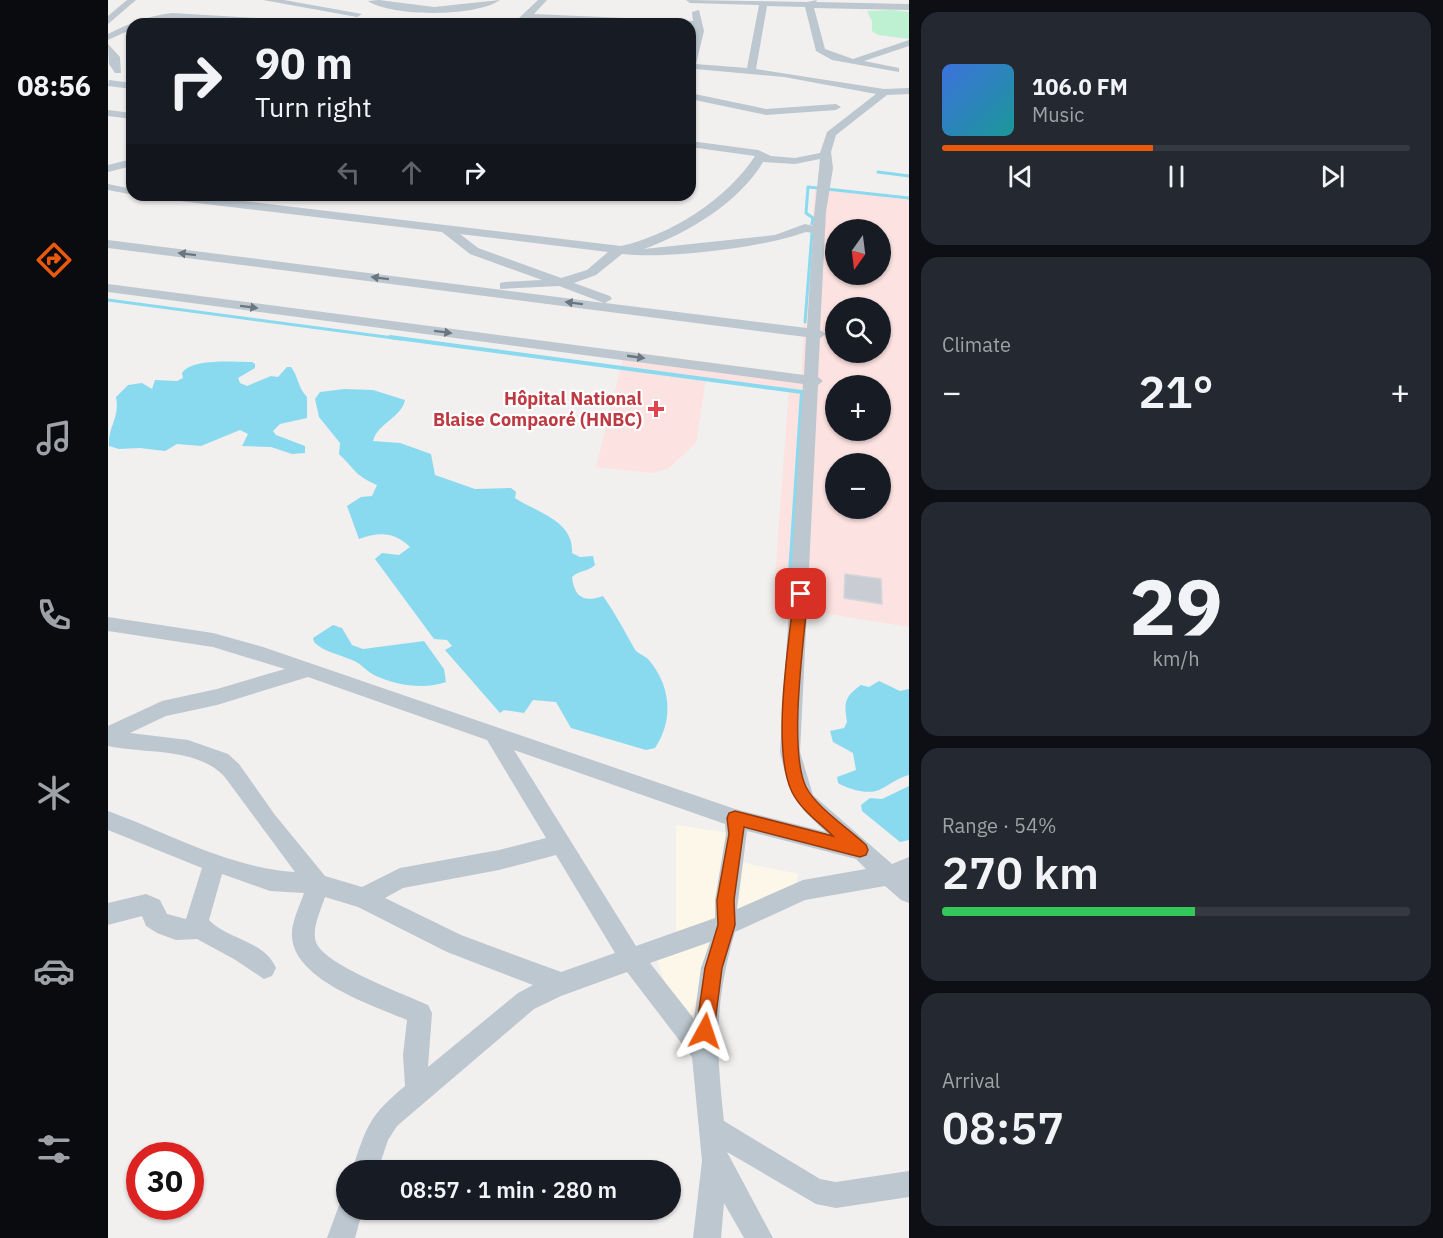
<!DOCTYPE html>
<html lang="en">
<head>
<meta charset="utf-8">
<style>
	:root { --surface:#171b24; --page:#242831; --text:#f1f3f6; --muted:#9ea1a6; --line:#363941; --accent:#ea580c }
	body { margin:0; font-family:"IBM Plex Sans",sans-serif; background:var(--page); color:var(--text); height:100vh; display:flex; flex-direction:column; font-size:22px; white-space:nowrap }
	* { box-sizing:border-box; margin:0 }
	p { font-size:20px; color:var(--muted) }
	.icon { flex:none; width:33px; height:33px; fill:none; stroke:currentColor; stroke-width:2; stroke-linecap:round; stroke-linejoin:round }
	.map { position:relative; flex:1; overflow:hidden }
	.panel { display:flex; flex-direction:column; gap:12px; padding:12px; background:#0d0f14; width:534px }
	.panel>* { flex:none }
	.banner { position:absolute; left:18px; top:18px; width:570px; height:183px; border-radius:18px; box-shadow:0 2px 4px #0004; background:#171b24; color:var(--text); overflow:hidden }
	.needle { width:39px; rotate:194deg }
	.controls { position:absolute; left:717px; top:219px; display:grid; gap:12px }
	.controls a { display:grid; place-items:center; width:66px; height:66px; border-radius:50%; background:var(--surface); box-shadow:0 2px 4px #0004; font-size:30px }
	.speed { position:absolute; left:18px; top:1142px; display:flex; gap:12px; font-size:30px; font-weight:700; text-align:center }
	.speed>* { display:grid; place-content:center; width:78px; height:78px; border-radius:50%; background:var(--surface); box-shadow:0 2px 4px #0004; line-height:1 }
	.speed .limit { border:9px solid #d22; background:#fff; color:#111 }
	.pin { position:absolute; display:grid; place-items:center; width:51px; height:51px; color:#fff; margin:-26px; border-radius:12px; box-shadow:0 3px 9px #0006 }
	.me { position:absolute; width:66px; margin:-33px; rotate:5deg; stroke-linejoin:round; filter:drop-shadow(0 0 4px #0008) }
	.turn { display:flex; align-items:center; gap:21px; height:126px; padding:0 30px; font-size:27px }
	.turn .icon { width:78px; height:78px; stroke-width:2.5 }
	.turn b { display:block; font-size:42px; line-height:51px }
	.lanes { display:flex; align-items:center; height:57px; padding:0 30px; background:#0003; justify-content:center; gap:30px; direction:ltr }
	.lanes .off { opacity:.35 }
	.big { font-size:45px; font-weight:600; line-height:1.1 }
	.panel .widget { flex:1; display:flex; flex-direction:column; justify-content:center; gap:9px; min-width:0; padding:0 21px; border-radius:18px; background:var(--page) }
	.panel .dial { align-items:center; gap:0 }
	.dial b { font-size:78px; line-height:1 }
	.song { display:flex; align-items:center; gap:18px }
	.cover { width:72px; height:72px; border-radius:9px; background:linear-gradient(135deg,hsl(220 70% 55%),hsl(180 70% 35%)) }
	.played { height:6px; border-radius:3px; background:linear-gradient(90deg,var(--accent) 45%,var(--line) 45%) }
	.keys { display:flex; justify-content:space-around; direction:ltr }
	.heat { display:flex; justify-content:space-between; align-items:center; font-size:33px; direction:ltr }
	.charge { height:9px; border-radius:4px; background:linear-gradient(90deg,#34c759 54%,var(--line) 0) }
	.trip { position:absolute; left:228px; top:1160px; width:345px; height:60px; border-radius:30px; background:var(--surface); box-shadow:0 2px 4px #0004; font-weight:600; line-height:60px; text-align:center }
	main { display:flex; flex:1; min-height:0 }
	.tab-bar { display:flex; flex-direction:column; width:108px; justify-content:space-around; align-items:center; background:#090b0e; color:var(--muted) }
	.tab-bar .icon { width:42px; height:42px }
	.tab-bar .active { color:var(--accent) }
	.tab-bar b { font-size:27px; color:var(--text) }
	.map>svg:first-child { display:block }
	.commercial { fill:#fdf7e9 }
	.medical { fill:#fce2e0; fill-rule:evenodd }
	.green { fill:#bdf1d1 }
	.water { fill:#89daef }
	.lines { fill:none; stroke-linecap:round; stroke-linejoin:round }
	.stream-far2 { stroke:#89daef; stroke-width:3 }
	.stream-far1 { stroke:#89daef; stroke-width:4 }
	.stream { stroke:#89daef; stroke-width:4.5 }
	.building { fill:#c9ccd2; stroke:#d3d6db; stroke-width:1.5 }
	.minor { fill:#bdc7cf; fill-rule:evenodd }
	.oneway { fill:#6a7680 }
	.route { fill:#ea580c; stroke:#983908; stroke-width:1.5 }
	.health-dot { fill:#e0444e; stroke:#fff; stroke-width:2 }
	.labels { text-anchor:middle; stroke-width:4.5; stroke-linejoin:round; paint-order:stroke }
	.health-label { font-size:18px; font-weight:bold; fill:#be3a42; stroke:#fff; text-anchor:end }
</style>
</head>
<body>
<main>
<nav class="tab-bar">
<b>08:56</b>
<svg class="icon active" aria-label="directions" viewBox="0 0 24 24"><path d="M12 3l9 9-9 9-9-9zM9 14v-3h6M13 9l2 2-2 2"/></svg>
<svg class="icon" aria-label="music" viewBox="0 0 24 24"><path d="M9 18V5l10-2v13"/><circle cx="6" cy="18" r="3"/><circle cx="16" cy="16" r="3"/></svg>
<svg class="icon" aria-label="phone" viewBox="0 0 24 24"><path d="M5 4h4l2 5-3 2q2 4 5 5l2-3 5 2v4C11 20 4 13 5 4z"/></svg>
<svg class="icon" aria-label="climate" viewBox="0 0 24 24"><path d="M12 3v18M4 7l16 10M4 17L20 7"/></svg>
<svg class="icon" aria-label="car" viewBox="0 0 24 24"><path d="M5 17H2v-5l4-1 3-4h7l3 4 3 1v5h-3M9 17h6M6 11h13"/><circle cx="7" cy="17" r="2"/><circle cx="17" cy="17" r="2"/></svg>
<svg class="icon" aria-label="filters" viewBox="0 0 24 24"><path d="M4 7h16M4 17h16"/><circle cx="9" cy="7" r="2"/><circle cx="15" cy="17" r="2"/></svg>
</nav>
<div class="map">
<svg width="801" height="1238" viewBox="0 0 801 1238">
	<rect width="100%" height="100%" fill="#f2efef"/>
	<path class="commercial" d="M568 825 629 834 627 861 690 874 687 893 622 922 603 1015H567L546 950 568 942Z"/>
	<path class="medical" d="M707 189 801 199V627L665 605 681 388 598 378 588 443 560 469 544 473 488 467 517 351 693 375ZM728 230H772V274H728ZM728 308H772V352H728ZM728 386H772V430H728ZM728 464H772V508H728Z"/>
	<path class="green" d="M785 10 801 12V39L770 35 764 31V21L759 11Z"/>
	<g class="water">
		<path d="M144 362 147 364V368L130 378 132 383 139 386 163 376 170 377 179 367H183C191 378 190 388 199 397V418L172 424 165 431 168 435 197 446V453L184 454 163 447 134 446 140 434 132 430 93 446 69 444 57 451 32 448 11 449 1 446C0 425 12 419 8 397L20 385 34 383 44 389 47 380 69 381 75 378 74 373C84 358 126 362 144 362Z"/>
		<path d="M236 389 265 390 297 400C293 418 270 423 265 441L292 443 323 454 327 475 367 489 403 488 408 492 407 498C430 513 466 521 464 553L472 557 485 556 487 565C480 572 471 570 464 577 466 597 476 603 495 596 507 613 516 630 526 648 529 654 536 655 540 659 563 685 566 720 547 748L538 750 463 728 448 702 425 700 416 713 396 710 392 713 337 650 344 646 339 640 326 639 267 559 274 553 291 555 302 547C286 531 270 532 251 539L239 506 253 497 264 496 269 485C246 475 248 470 231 454L232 443 211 417 207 399 212 392Z"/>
		<path d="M225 625 234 628 244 645 255 649 316 641 336 669 338 682C316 690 288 685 268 676 259 672 253 663 244 660 230 654 216 652 206 642L205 638Z"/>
		<path d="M771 681 792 691 801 689V775C789 778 782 785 771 790 759 795 740 789 730 783L729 777 748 770 745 753 725 742 722 731 736 728 739 722C736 703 736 697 753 685L761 687Z"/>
		<path d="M801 786V840L792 842 754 811 753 805 762 798 774 799Z"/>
	</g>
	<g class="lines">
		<g class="stream-far2">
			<path d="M770 172 801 176"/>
			<path d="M704 224 705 218 698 213 700 187 801 198"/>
			<path d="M0 300 293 339"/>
			<path d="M697 322 704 233"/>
		</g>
		<path class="stream-far1" d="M282 337 694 392 682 574"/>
		<path class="stream" d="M681 583 682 573"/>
	</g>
	<path class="building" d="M737 574 773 579 774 604 736 598Z"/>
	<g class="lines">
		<g class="minor">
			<path d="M19 0H28L0 24V16Z"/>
			<path d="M155 0H176L254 14 249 17Z"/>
			<path d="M271 0 326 7 392 0C369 17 284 17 260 1Z"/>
			<path d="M430 0H439L426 14 585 21 584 12 591 10 596 31 588 64 639 68 651 5 582 3 578 0 699 2 709 0 708 2 801 4V10L706 8 717 49 745 59 801 40V46L756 61 791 68V72L724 60 708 51 697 7 659 6 648 69 776 89 801 88V94L779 95 728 135 723 152 725 168 718 212 712 330 718 334 712 338 710 377 715 381 710 385 692 752 705 795 784 864 801 857V903L793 900 777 886 697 900 627 932C606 1004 608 1048 616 1121L712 1179 728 1182 801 1171V1197L728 1208 708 1204 619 1152 665 1238H636L616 1203 613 1238H585L594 1161 584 1057 519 972 453 996 426 1009 289 1126 280 1140 270 1170H244C259 1126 260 1117 297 1086L295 1055 299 1020C265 1005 182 979 184 933 184 921 192 905 196 893L162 891 114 874 101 920C120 940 156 940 168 968L164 976 156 979 126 959 89 939 68 940 49 933 38 926 34 916 0 925V903L38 894 52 900 59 914 78 919 94 868 0 830V811C60 833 122 868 187 872L116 776C88 747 37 754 0 746V726L54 701 109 689 177 669 105 647 0 631V617L105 633 155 647 627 809 718 832C685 802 682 795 672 752L695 384 0 292V284L696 375 698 337 0 248V240L496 303 451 286 392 289V283L397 282 434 280 362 254 334 232 55 199 49 195H85L513 246C563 235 619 199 647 156L582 147V141L650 150 663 156 687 158 712 153 719 132 768 94 676 77 587 69 582 72V49L586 31 582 24 420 19 416 23H410V19ZM712 159 705 226 697 224 667 235 536 249C578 234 632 202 655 162L687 164ZM698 232 705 233 699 328 497 303 504 299 502 296 466 283 488 275 514 254C562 259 653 248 698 232ZM352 234 500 252 479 270 453 278 370 248ZM200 677 379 740 438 838 391 850 292 868 254 887 217 876 167 815 131 764 120 754 80 740 22 733 58 716 109 705ZM406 750 617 824 618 834 607 900V918L528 946ZM639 831 748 859 758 869 695 880 629 909ZM448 855 507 953 453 972 353 935 277 898 295 888 391 870ZM217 897 250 907 339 952 425 985 410 993 320 1067 324 1013 320 1005C296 994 223 967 210 946 201 933 213 910 217 897ZM602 942 593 968 586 1019 542 963Z"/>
			<path d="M64 13 201 21 206 24 64 19 24 24V29L0 40V34C22 23 40 16 64 13Z"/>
			<path d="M0 44 12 57 13 73H7L1 64Z"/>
			<path d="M1 80 24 83V89L0 86Z"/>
			<path d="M582 93 658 109 728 104 733 107 728 110 658 115 582 99Z"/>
			<path d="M0 110 24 113V119L0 116Z"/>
			<path d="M24 159V166L0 172V165Z"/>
			<path d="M0 184 24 189 26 195 0 190Z"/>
			<path d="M238 1197V1209H255L247 1238H219L233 1200Z"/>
		</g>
	</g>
	<defs><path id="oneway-solid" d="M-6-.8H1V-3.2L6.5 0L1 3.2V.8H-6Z" transform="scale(1.5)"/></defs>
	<g class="oneway">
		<use href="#oneway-solid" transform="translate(79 254) rotate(-173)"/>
		<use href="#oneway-solid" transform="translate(272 278) rotate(-173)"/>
		<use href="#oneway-solid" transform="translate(466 303) rotate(-173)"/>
		<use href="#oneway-solid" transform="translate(141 307) rotate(7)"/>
		<use href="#oneway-solid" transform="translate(335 332) rotate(7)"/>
		<use href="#oneway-solid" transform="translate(528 357) rotate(8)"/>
	</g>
	<path class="route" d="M693 589 700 594C696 639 680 750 698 787 708 807 741 829 758 845L760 850 758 855 752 857 636 827 626 900 627 925 614 968 606 1031 604 1038 597 1040 591 1038 588 1031 597 968 610 925 609 900 621 834 619 818 621 813 627 811 725 836C711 822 693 810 684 792 663 748 681 644 686 594Z"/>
	<path class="health-dot" d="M545 400h6v6h6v6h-6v6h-6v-6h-6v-6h6z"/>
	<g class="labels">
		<g class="health-label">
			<text x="534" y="405">Hôpital National<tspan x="534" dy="21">Blaise Compaoré (HNBC)</tspan></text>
		</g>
	</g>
</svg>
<div class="controls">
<a><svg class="needle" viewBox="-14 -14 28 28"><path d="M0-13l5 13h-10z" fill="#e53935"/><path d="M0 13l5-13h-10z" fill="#9ea1a6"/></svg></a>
<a><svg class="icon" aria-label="search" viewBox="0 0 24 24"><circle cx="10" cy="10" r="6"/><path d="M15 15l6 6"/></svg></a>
<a>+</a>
<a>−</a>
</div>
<div class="speed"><div class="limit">30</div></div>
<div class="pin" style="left:693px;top:594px;background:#d93025"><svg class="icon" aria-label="arrive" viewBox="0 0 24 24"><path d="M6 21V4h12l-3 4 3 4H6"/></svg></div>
<svg class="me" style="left:597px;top:1031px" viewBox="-20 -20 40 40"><path d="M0-17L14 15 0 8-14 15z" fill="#ea580c" stroke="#fff" stroke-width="4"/></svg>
<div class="trip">08:57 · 1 min · 280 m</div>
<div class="banner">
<div class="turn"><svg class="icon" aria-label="right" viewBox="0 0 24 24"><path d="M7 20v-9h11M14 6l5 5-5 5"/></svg><div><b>90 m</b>Turn right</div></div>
<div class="lanes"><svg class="icon off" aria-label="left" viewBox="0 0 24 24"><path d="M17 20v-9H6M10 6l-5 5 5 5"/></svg><svg class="icon off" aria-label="ahead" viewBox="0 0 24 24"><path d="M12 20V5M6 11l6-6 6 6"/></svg><svg class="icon" aria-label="right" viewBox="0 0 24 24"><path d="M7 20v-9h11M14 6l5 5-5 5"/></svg></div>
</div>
</div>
<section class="panel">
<div class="widget">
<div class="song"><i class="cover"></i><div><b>106.0 FM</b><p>Music</p></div></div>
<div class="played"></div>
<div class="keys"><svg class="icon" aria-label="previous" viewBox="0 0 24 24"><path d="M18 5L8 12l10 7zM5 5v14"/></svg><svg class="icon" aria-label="pause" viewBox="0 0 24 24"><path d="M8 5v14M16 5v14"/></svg><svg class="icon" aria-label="next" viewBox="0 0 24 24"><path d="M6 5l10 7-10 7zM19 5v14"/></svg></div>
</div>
<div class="widget"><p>Climate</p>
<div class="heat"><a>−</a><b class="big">21°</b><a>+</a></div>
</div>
<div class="widget dial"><b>29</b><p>km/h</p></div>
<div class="widget"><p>Range · 54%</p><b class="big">270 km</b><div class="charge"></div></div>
<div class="widget"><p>Arrival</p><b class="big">08:57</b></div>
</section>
</main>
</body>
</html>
